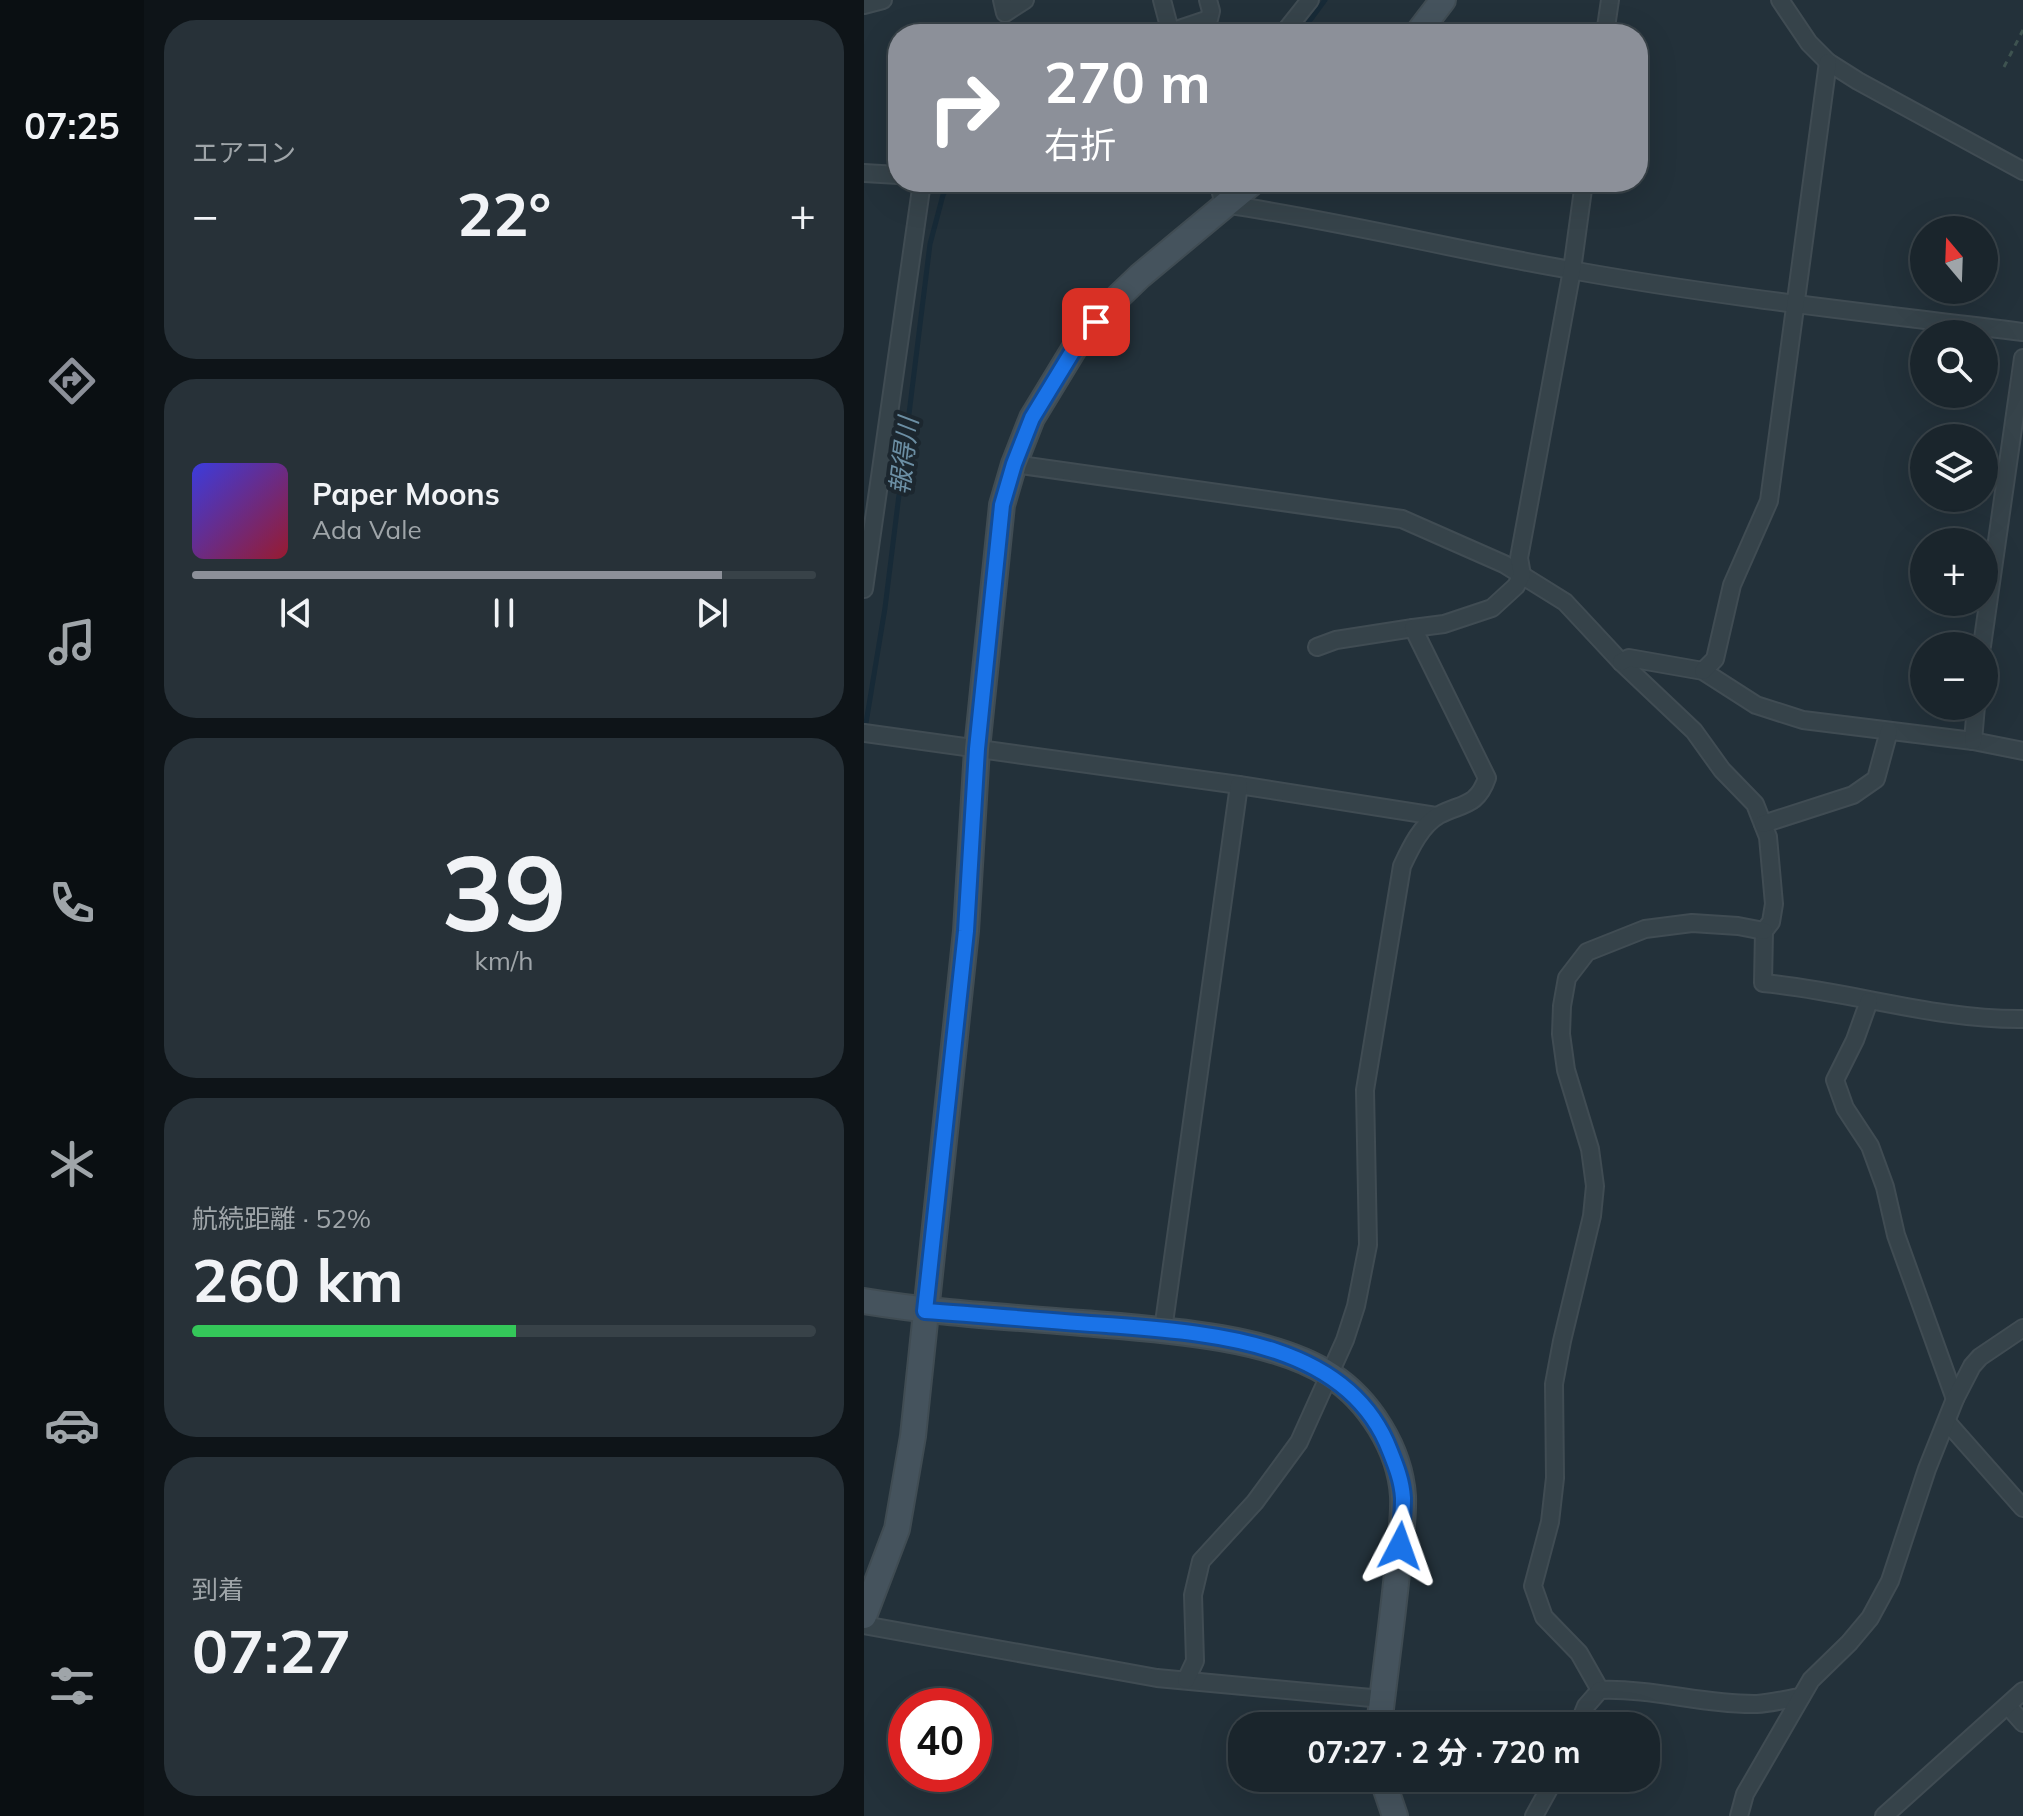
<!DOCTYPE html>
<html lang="ja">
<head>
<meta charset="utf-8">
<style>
	:root { --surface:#1a252c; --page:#273138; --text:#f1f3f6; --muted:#9fa5a9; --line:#384248; --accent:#8c9099 }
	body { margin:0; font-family:Mulish,"Noto Sans JP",sans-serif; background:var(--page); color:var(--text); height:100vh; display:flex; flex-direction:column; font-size:30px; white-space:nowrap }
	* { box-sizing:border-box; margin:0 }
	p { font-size:26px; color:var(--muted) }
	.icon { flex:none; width:44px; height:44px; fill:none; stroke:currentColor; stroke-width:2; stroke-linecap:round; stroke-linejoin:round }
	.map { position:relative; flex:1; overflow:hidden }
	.sheet { display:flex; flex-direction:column; gap:20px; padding:20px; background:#0e1418; width:720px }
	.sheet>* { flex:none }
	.hud { position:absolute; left:24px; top:24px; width:760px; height:168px; border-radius:32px; box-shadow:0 8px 32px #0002,0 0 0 2px var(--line); background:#8c9099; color:#fff; overflow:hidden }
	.needle { width:52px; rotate:341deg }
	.buttons { position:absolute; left:1046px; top:216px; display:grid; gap:16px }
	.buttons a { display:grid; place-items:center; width:88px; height:88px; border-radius:50%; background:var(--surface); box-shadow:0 8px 32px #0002,0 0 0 2px var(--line); font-size:40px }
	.speed { position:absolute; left:24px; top:1688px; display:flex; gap:16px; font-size:40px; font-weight:700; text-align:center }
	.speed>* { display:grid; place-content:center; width:104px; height:104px; border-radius:50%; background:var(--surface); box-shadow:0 8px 32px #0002,0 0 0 2px var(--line); line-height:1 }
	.speed .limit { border:12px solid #d22; background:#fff; color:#111 }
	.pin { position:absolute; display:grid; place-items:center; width:68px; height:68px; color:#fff; margin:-34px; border-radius:16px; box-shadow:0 4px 12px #0006 }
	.me { position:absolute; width:88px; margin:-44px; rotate:4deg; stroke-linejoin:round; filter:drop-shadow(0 0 6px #0008) }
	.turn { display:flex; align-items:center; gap:28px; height:168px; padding:0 24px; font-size:36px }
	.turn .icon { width:104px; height:104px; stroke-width:2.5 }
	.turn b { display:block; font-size:56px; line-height:68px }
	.big { font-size:60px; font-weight:700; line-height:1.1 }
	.sheet .card { flex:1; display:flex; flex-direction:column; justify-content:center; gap:12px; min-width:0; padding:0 28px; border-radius:32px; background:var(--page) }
	.sheet .dial { align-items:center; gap:0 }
	.dial b { font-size:104px; line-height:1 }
	.song { display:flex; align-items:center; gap:24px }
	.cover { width:96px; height:96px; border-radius:12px; background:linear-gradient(135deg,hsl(240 70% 55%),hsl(350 70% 35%)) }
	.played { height:8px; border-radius:4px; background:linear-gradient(90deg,var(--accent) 85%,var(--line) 85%) }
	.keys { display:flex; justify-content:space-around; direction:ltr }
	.heat { display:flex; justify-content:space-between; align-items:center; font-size:44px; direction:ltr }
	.charge { height:12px; border-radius:6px; background:linear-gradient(90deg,#34c759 52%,var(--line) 0) }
	.trip { position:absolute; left:364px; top:1712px; width:432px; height:80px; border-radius:32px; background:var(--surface); box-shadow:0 8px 32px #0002,0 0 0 2px var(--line); font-weight:700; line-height:80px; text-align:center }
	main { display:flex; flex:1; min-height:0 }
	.tabs { display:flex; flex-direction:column; width:144px; justify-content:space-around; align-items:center; background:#0a0f12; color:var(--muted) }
	.tabs .icon { width:56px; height:56px }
	.tabs .on { color:var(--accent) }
	.tabs b { font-size:36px; color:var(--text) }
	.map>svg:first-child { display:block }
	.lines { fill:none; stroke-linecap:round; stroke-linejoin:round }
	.stream { stroke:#172a37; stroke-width:5 }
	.street-casing { stroke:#404c53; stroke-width:20 }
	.secondary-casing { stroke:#404c53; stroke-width:28 }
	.path { stroke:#3e5350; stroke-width:3; stroke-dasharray:6 6; stroke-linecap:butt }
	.street { stroke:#36434a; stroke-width:16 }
	.secondary { stroke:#45535d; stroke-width:24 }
	.route-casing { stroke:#114b97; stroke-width:20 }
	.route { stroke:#1a73e8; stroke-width:14 }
	.labels { text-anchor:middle; stroke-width:8; stroke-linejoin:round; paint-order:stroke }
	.water-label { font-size:26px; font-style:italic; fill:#6c8fa4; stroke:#1c272f }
</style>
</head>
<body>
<main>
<nav class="tabs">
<b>07:25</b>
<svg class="icon on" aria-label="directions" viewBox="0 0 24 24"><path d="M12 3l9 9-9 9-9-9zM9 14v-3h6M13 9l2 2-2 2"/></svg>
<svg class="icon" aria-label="music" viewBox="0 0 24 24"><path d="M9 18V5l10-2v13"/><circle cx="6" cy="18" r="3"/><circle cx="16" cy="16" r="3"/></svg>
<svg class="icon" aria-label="phone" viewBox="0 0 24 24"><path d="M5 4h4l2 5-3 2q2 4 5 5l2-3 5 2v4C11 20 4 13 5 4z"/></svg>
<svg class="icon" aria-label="climate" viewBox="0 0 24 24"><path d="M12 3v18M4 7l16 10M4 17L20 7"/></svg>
<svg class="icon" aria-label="car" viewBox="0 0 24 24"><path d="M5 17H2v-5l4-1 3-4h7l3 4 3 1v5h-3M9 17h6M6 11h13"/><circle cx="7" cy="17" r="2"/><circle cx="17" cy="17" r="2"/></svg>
<svg class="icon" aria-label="filters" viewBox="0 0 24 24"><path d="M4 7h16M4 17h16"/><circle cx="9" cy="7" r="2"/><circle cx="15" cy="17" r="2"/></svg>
</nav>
<section class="sheet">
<div class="card"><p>エアコン</p>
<div class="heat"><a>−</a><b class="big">22°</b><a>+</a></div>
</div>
<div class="card">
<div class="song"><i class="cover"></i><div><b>Paper Moons</b><p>Ada Vale</p></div></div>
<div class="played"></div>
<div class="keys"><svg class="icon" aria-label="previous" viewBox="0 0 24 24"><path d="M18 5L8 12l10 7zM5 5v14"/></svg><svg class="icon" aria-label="pause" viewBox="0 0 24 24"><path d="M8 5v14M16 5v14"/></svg><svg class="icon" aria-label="next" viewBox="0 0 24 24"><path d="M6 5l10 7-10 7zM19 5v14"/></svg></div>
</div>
<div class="card dial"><b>39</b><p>km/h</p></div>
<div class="card"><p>航続距離 · 52%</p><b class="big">260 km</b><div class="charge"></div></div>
<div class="card"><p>到着</p><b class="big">07:27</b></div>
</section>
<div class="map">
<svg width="1159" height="1816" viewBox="0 0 1159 1816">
	<rect width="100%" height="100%" fill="#23313a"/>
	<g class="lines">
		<g class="stream">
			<path d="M436 34 461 0"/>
			<path d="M1 729 21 608 66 244 79 195 87 182"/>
		</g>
		<defs>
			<g id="street">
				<path d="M138 0 141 13 161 0"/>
				<path d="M298 0 307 34"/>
				<path d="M916 0 945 43 964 62 994 81 1159 171"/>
				<path d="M0 5 19 0"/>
				<path d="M306 32 345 19 347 11 344 0"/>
				<path d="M419 34 446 0"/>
				<path d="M741 34 746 0"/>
				<path d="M0 173 34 175"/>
				<path d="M354 182 360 204C477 221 591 250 707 270 856 297 1008 313 1159 332"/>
				<path d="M150 464 538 519 640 564 701 602 757 662 830 731 858 770 891 804 904 837 910 904 907 922 900 931 899 983C986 991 1071 1020 1159 1019"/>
				<path d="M0 589 58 182"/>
				<path d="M1118 646 1159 358"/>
				<path d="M453 647 472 640 549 628"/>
				<path d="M757 662 765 658 839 671 892 705 939 720 1109 741 1159 751"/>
				<path d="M839 671 851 659 868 585 905 501 964 62"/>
				<path d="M0 733 375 785 572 816"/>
				<path d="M1109 741 1112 706"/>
				<path d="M899 824 989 795 1012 779 1025 731"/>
				<path d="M1005 1001 991 1040 971 1080 981 1108 1006 1146 1021 1187 1032 1235 1091 1399"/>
				<path d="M299 1330 375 785"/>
				<path d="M1083 1422 1159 1508"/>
				<path d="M0 1625 293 1678 518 1699"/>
				<path d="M322 1680 331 1661 329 1595 337 1561 391 1502 435 1442 481 1340 492 1306 504 1245 501 1090 538 866C546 849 557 825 575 815 598 803 613 807 623 778L549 628 580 624 628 608 652 586 658 575 655 558 708 270 720 182"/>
				<path d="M736 1690 715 1653 680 1617 669 1586 686 1522 691 1478 690 1384 698 1341 728 1216 731 1186 726 1149 702 1070 697 1034 698 1006 703 978 723 952 781 929 828 923 874 926 900 931"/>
				<path d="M1144 1706 1159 1723"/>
				<path d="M714 1726 722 1706 736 1690C789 1688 841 1705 893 1704 908 1703 923 1699 937 1697"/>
				<path d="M670 1816 691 1778"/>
				<path d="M875 1816 881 1794 947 1680 985 1643 1006 1618 1026 1581 1063 1469 1091 1399 1108 1366 1116 1357 1159 1328"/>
				<path d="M1020 1816 1159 1691"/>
			</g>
			<g id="secondary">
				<path d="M553 34 579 0"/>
				<path d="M0 1301C72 1313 145 1317 218 1323 290 1329 405 1335 466 1375 505 1400 536 1449 539 1496 540 1518 536 1541 534 1563 529 1617 521 1672 515 1726"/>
				<path d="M0 1616 33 1529 49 1436 102 931 113 749 138 505 150 464 168 418 213 344 251 300 276 276 389 182"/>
				<path d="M518 1778 531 1816"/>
			</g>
		</defs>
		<use href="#street" class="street-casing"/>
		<use href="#secondary" class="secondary-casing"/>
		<path class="path" d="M1140 67 1159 30"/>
		<use href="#street" class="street"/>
		<use href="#secondary" class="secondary"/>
	</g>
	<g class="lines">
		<defs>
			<path id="route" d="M232 322 213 344 168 418 150 464 138 505 113 749 102 931 61 1311C122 1315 183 1321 243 1325 344 1333 484 1340 526 1451 532 1466 538 1481 539 1498 539 1514 537 1530 536 1546"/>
		</defs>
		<use href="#route" class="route-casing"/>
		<use href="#route" class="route"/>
	</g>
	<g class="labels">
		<g class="water-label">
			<text transform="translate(40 456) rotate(-83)" y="9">報得川</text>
		</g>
	</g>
</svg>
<div class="buttons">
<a><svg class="needle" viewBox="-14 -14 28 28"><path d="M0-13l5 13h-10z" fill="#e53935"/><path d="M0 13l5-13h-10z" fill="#9fa5a9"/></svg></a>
<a><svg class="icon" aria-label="search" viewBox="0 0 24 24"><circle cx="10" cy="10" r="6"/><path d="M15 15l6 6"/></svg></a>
<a><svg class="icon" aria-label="layers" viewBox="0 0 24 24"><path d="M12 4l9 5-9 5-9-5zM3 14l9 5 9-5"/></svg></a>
<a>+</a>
<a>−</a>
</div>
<div class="speed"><div class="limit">40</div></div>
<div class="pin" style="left:232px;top:322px;background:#d93025"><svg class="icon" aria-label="arrive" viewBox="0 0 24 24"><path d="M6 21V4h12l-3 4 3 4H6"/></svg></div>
<svg class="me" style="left:536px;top:1546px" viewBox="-20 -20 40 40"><path d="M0-17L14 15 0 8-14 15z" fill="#1a73e8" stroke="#fff" stroke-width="4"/></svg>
<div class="trip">07:27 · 2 分 · 720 m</div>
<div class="hud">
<div class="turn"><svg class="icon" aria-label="right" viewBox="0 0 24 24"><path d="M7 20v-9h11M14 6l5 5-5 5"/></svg><div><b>270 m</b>右折</div></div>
</div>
</div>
</main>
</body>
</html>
